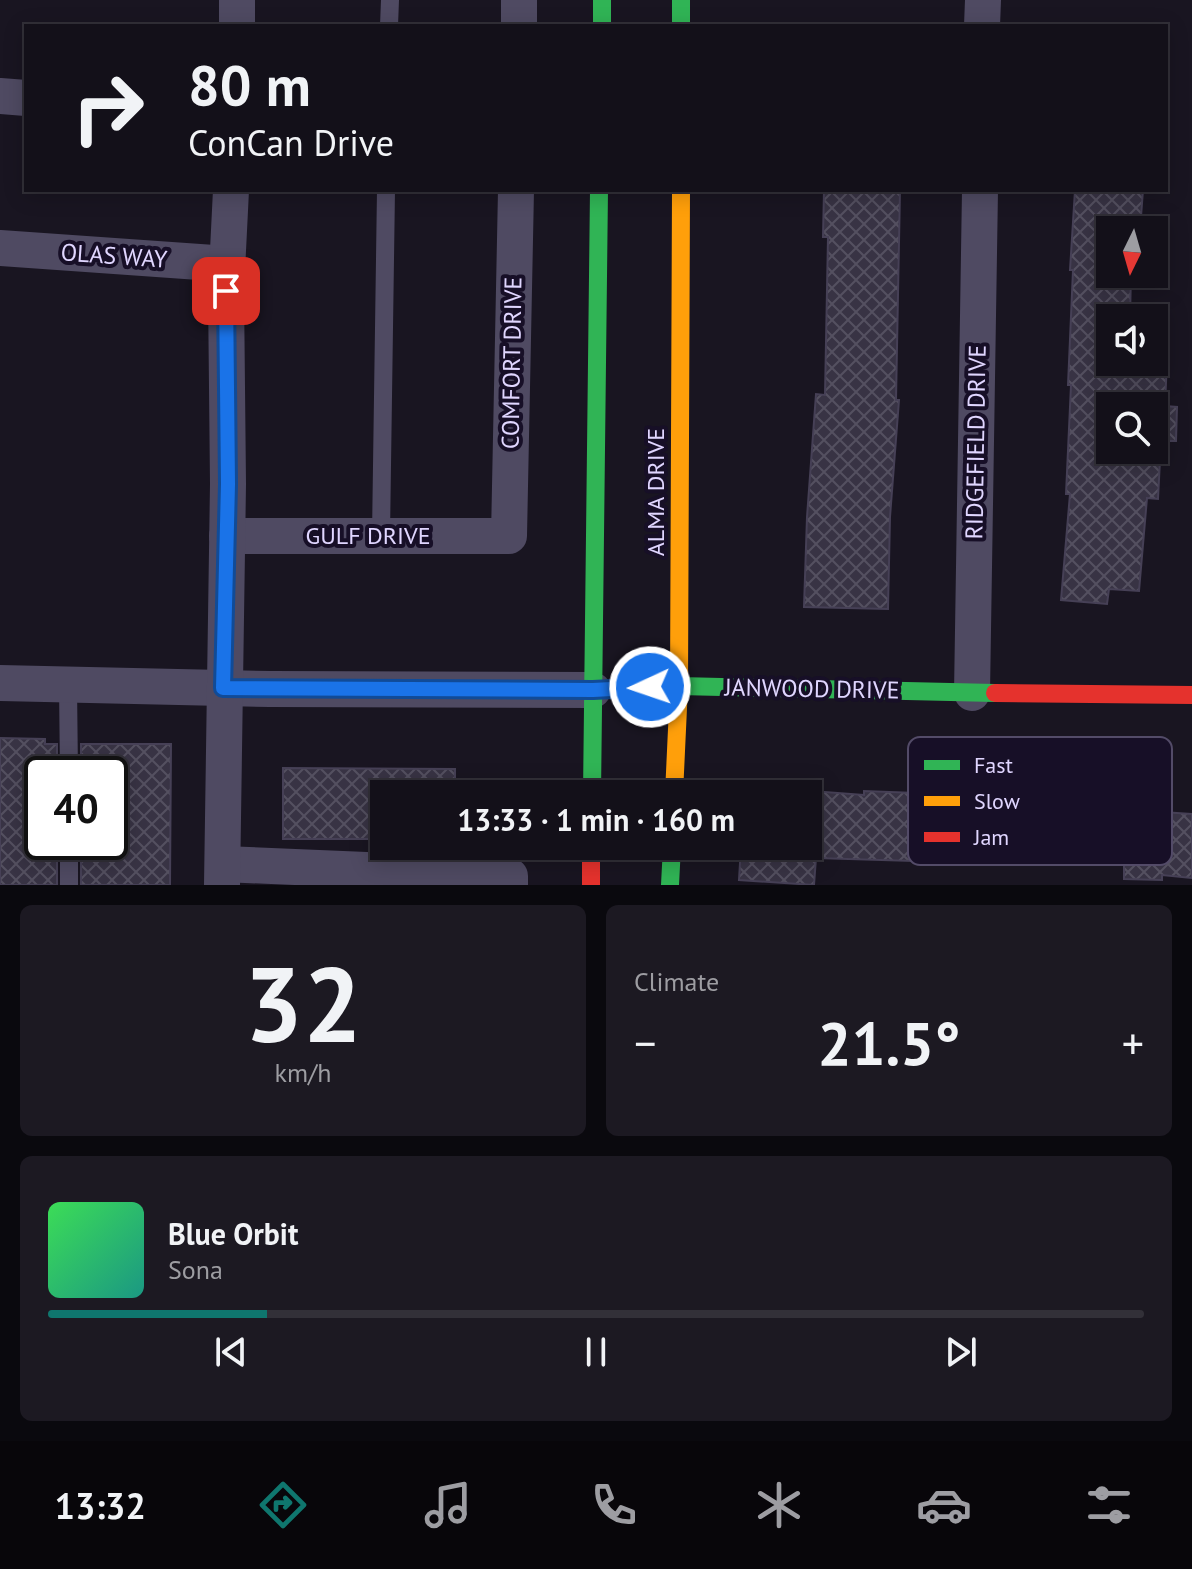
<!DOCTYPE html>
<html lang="en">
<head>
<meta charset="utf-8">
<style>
	:root { --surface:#131019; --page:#1c1922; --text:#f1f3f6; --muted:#9d9da2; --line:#323038; --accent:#0f766e }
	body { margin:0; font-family:"PT Sans",sans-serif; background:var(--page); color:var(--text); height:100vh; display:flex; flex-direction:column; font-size:30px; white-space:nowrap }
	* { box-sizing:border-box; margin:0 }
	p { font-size:26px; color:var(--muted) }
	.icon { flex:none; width:44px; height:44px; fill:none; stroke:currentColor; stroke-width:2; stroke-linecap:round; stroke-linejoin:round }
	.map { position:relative; height:885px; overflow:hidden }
	.drawer { display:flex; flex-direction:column; gap:20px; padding:20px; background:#0a090e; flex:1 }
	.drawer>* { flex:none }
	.banner { position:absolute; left:24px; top:24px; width:1144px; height:168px; border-radius:0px; box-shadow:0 4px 20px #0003,0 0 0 2px var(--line); background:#131019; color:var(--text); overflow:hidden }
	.needle { width:52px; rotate:185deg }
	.controls { position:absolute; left:1096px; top:216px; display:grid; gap:16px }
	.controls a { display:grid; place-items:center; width:72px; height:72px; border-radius:0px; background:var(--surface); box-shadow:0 4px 20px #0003,0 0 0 2px var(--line); font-size:40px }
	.speed { position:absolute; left:24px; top:756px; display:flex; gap:16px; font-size:40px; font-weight:700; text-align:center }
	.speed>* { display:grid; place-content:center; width:104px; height:104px; border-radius:50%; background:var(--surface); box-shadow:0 4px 20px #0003,0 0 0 2px var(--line); line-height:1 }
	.speed .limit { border:4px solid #111; border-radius:12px; background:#fff; color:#111 }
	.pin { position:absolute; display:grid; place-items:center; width:68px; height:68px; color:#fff; margin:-34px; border-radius:16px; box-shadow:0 4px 12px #0006 }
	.me { position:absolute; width:88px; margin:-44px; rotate:267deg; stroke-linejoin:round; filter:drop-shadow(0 0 6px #0008) }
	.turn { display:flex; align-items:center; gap:28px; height:168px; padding:0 32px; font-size:36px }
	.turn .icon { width:104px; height:104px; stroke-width:2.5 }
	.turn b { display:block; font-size:56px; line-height:68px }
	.big { font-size:60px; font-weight:800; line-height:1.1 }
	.drawer .card { flex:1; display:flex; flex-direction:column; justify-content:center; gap:12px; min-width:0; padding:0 28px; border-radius:12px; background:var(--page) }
	.drawer .dial { align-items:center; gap:0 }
	.dial b { font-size:104px; line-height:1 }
	.song { display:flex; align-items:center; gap:24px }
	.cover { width:96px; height:96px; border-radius:12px; background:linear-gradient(135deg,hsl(130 70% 55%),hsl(170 70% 35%)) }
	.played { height:8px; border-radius:4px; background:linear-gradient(90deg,var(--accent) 20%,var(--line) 20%) }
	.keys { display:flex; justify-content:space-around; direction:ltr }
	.heat { display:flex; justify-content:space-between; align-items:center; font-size:44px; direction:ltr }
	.drawer .tiles { flex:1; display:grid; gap:20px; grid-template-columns:1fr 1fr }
	.card:last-child { grid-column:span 2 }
	.trip { position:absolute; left:370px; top:780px; width:452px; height:80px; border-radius:0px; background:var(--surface); box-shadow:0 4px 20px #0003,0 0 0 2px var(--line); font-weight:800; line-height:80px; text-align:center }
	.tab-bar { display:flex; height:128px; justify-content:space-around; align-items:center; background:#08060a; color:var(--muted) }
	.tab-bar .icon { width:56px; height:56px }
	.tab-bar .selected { color:var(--accent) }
	.tab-bar b { font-size:36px; color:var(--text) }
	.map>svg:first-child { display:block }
	.building { fill:url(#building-cross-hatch); stroke:#464056; stroke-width:2; fill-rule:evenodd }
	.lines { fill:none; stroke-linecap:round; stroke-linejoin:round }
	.lane { stroke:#4f4a62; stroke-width:18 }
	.street { stroke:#4f4a62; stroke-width:36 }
	.fast { stroke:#30b455; stroke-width:18 }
	.slow { stroke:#ff9f0a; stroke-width:18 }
	.jam { stroke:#e5322d; stroke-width:18 }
	.route-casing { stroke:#114b97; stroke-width:20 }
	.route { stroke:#1a73e8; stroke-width:14 }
	.labels { text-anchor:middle; stroke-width:8; stroke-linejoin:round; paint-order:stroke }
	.street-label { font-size:24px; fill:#e0d6ff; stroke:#170f27 }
	.key { fill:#170f27; stroke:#534b68; stroke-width:2 }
	.key-label { font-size:22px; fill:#e0d6ff }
</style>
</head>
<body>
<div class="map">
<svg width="1192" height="885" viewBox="0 0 1192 885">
	<defs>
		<pattern id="building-cross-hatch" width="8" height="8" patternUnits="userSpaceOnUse" patternTransform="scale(2)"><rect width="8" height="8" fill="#383344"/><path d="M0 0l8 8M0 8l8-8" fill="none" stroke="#545060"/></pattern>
	</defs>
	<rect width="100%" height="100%" fill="#191521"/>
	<g class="building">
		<path d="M824 190H900L896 400H899L890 517 888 609 804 607 807 517 816 394 825 395 828 237H823Z"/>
		<path d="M1075 190H1143L1140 230H1110V274H1137H1131L1130 318H1110V362H1154V335L1168 336 1165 406 1177 407 1176 441H1161L1158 499 1147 498 1139 591 1109 589 1107 604 1061 600 1070 494H1066L1071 385H1068L1073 270H1070ZM1110 406H1154V450H1110Z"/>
		<path d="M0 738 45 739V744H57V774H42V842H57V885H0Z"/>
		<path d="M81 744H171L170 885H81V842H110V774H81Z"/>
		<path d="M283 768 455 769V794H384V839H283Z"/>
		<path d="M745 786 864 795V791L1077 799V792H1162V812L1192 814V878L1162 875V880L1124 879V844L1049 843V850L975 848V841L913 840V861L816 858 814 885 739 880 741 846H808V794H745Z"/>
	</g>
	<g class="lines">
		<g class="lane">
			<path d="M389 26 390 0"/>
			<path d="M381 535 386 190"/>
			<path d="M68 685 69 774"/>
			<path d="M69 885V842"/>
		</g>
		<g class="street">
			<path d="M237 26V0"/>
			<path d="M519 26V0"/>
			<path d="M982 26 983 0"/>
			<path d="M0 96 26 98"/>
			<path d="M0 248 228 264"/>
			<path d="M227 536H509L516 190"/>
			<path d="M0 683 270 689 593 690"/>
			<path d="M972 693 980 190"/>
			<path d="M223 864 510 876V885"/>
			<path d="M222 885 228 484 226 291 231 190"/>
		</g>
		<g class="fast">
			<path d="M602 0V26"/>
			<path d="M681 0V26"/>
			<path d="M593 690 679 686 995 693"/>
			<path d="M592 794 599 190"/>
			<path d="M670 885 672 846"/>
		</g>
		<path class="slow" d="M674 794 679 686 681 190"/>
		<g class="jam">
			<path d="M995 693 1192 695"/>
			<path d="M591 846V885"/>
		</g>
	</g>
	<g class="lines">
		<defs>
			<path id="route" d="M226 291 228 484 223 688 593 690 650 687"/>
		</defs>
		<use href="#route" class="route-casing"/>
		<use href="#route" class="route"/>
	</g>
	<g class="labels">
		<g class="street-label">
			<text transform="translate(114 256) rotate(4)" y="8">OLAS WAY</text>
			<text transform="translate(512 363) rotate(-89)" y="8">COMFORT DRIVE</text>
			<text transform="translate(976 442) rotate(-89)" y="8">RIDGEFIELD DRIVE</text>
			<text transform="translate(656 492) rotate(-90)" y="8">ALMA DRIVE</text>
			<text x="368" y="544">GULF DRIVE</text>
			<text transform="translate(812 689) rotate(1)" y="8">JANWOOD DRIVE</text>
		</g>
	</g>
	<rect x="908" y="737" width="264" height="128" rx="12" class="key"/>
	<rect x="924" y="760" width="36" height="10" fill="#30b455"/>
	<rect x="924" y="796" width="36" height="10" fill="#ff9f0a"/>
	<rect x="924" y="832" width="36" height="10" fill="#e5322d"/>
	<g class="key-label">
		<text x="974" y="773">Fast</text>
		<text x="974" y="809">Slow</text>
		<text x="974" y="845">Jam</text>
	</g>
</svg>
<div class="controls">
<a><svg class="needle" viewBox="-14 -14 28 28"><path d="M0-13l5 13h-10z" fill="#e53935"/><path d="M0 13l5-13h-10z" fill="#9d9da2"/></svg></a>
<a><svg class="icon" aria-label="sound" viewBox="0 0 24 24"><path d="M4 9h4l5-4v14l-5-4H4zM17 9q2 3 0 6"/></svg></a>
<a><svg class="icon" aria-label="search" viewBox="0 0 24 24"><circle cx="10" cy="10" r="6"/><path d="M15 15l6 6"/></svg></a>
</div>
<div class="speed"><div class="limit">40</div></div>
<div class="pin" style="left:226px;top:291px;background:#d93025"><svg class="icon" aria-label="arrive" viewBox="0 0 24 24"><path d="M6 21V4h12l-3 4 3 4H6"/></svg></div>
<svg class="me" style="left:650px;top:687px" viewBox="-20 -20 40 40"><circle r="17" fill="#1a73e8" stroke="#fff" stroke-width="3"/><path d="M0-11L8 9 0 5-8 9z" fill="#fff"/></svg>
<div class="trip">13:33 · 1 min · 160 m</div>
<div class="banner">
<div class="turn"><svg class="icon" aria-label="right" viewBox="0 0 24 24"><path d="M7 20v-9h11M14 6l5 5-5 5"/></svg><div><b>80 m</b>ConCan Drive</div></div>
</div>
</div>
<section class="drawer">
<div class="tiles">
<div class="card dial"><b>32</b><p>km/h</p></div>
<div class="card"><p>Climate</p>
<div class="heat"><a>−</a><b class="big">21.5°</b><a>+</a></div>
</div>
<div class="card">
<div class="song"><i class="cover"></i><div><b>Blue Orbit</b><p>Sona</p></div></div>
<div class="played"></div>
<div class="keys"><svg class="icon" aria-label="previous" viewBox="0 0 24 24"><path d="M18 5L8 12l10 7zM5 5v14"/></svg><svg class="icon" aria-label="pause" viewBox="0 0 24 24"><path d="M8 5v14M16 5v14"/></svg><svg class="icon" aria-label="next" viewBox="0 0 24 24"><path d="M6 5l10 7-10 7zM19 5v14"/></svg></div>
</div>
</div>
</section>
<nav class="tab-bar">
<b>13:32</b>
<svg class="icon selected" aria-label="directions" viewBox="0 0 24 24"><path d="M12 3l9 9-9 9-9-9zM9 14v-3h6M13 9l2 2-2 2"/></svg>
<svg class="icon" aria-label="music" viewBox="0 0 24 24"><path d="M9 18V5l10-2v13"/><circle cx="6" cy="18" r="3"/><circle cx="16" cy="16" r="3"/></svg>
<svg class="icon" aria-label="phone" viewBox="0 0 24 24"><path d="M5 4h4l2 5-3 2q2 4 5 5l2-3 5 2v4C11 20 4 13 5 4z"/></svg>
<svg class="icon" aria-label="climate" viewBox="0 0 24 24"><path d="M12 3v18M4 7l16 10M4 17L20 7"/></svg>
<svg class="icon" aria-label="car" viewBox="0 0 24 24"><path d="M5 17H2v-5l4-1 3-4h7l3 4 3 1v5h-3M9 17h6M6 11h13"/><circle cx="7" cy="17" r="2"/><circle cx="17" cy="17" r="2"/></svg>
<svg class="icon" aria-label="filters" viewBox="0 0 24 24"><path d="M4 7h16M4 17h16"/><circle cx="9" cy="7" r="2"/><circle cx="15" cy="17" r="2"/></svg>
</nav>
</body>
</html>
